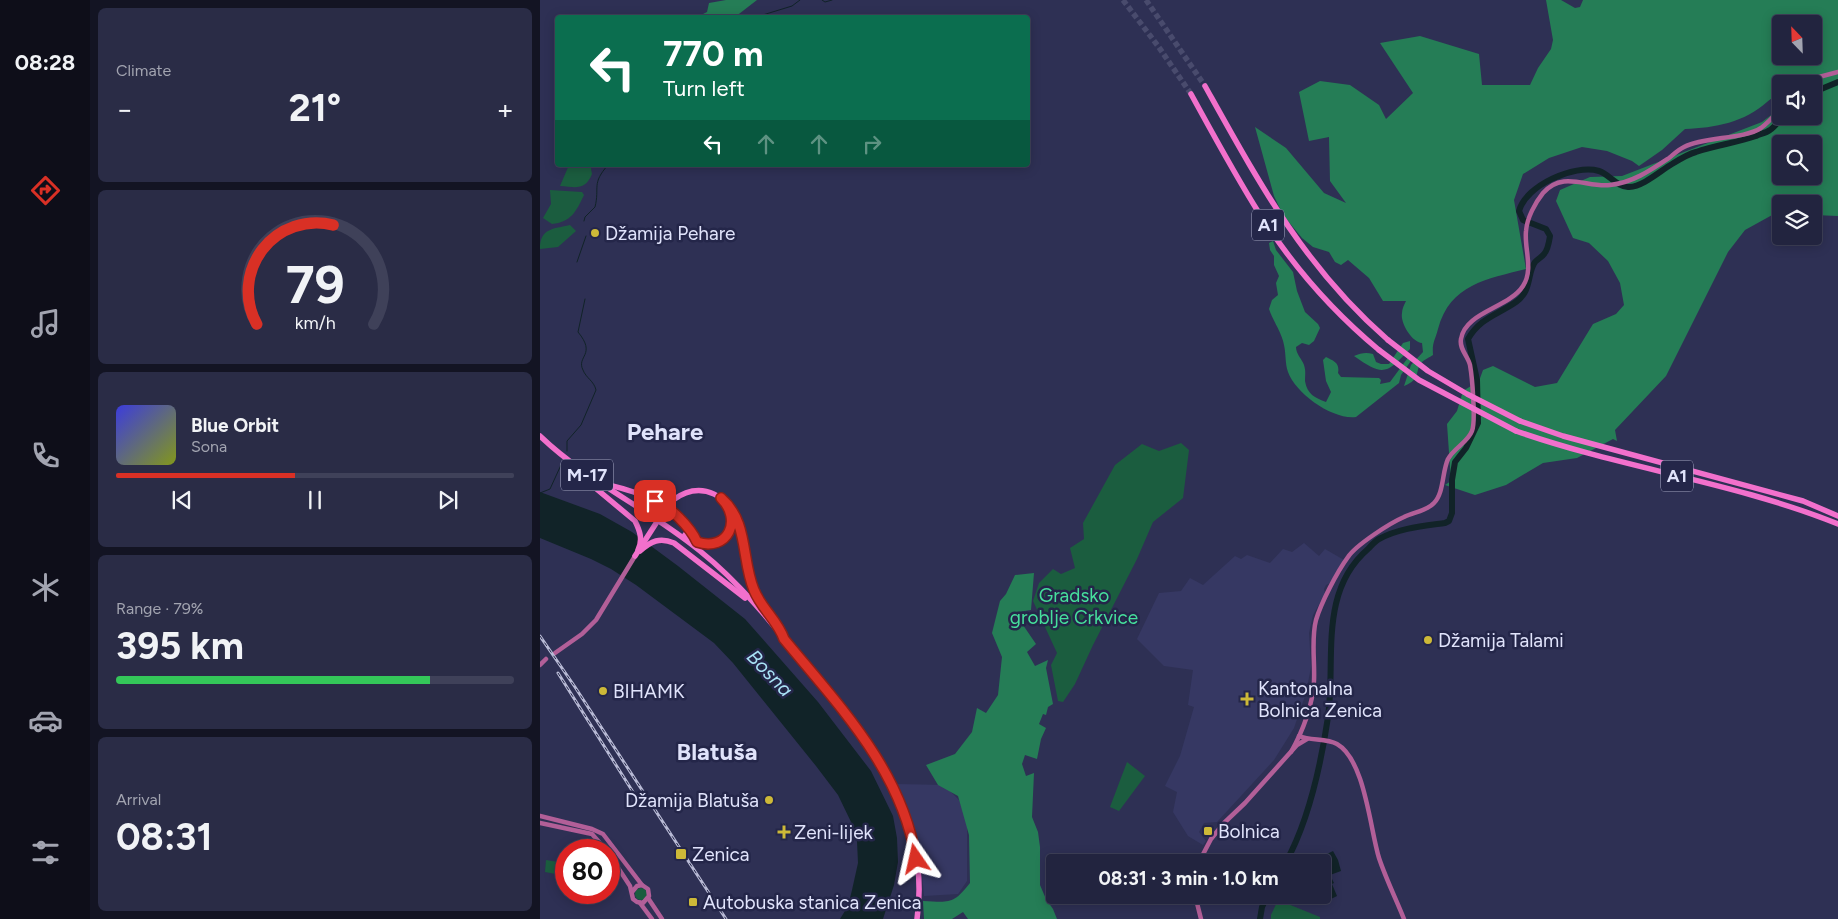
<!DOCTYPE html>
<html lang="en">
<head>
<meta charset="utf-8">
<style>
	:root { --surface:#22243f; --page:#2a2c46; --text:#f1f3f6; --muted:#a2a4b0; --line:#3f4159; --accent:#d93025 }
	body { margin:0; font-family:Figtree,sans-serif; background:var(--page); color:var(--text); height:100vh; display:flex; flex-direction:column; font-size:19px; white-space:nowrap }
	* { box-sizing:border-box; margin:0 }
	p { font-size:16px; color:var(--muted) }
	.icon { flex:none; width:28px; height:28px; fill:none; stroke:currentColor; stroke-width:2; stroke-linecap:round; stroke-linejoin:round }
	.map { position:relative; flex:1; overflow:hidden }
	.details { display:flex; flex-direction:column; gap:8px; padding:8px; background:#131423; width:450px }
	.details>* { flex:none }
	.guide { position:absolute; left:15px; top:15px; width:475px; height:152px; border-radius:5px; box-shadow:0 2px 12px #0003,0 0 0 1px var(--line); background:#0b6e4f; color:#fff; overflow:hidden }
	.needle { width:32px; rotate:337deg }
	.controls { position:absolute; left:1232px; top:15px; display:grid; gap:10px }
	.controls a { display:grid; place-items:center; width:50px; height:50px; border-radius:5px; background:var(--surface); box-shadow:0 2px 12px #0003,0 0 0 1px var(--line); font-size:25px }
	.speed { position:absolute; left:15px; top:839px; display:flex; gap:10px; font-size:25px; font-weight:700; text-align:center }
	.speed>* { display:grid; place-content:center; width:65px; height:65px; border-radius:50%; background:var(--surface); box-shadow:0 2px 12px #0003,0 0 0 1px var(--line); line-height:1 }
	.speed .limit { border:8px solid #d22; background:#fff; color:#111 }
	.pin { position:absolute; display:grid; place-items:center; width:42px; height:42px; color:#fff; margin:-21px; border-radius:10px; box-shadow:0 2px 8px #0006 }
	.me { position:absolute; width:55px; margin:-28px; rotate:349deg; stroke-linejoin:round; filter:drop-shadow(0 0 4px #0008) }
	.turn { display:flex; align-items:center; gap:18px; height:105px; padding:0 25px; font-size:22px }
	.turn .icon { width:65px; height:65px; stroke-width:2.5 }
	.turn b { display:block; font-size:35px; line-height:42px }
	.lanes { display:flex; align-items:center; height:48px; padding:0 25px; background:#0003; justify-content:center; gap:25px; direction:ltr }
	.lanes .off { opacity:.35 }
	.big { font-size:38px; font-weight:700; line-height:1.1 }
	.details .tile { flex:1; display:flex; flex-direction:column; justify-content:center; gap:8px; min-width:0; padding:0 18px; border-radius:8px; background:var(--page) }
	.details .dial { align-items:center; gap:0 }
	.dial svg { height:130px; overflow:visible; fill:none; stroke:var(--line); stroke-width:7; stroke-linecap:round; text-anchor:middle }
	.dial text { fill:var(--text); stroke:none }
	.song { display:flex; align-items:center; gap:15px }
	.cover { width:60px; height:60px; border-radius:8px; background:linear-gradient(135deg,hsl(240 70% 55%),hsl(70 70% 35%)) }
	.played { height:5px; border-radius:2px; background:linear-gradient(90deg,var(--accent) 45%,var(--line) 45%) }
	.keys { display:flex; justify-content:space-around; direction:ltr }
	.heat { display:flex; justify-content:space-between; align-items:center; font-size:28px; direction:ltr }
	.charge { height:8px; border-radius:4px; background:linear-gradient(90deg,#34c759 79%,var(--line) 0) }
	.trip { position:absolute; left:506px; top:854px; width:285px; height:50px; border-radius:5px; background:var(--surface); box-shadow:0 2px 12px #0003,0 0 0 1px var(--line); font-weight:700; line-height:50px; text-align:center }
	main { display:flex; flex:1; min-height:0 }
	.dock { display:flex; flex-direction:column; width:90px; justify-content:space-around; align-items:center; background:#0e0e19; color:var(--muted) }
	.dock .icon { width:35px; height:35px }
	.dock .selected { color:var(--accent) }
	.dock b { font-size:22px; color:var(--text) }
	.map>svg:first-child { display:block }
	.built { fill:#363863 }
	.green { fill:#1b5d3f }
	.forest { fill:#257d56; fill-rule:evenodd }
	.water { fill:#112328 }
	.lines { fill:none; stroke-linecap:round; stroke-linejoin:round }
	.stream { stroke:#112328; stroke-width:1 }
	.river { stroke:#112328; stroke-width:6 }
	.highway-tunnel { stroke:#494b6d; stroke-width:5.5; stroke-dasharray:5.5 3; stroke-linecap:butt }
	.secondary { stroke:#b25f98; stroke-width:4.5 }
	.highway { stroke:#f270cc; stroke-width:5.5 }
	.rail-casing { stroke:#b8bad5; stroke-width:3 }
	.rail { stroke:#242649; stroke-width:1; stroke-dasharray:4; stroke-linecap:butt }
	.highway-bridge { stroke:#f270cc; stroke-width:5.5 }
	.route-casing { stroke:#8d1f18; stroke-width:12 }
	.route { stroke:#d93025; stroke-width:9 }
	.poi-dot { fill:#cdb938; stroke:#242649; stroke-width:2 }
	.labels { text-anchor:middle; stroke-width:5; stroke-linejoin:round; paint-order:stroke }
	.shield { fill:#242649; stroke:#a8aac6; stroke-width:1 }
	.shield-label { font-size:18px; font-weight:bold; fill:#e0e3fb }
	.poi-label { font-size:19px; fill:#e0e3fb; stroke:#242649; text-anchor:start }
	.park-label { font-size:19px; fill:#46df9c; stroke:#242649 }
	.water-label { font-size:20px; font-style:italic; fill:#a9e2f5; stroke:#242649 }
	.district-label { font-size:24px; font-weight:bold; fill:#e0e3fb; stroke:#242649 }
</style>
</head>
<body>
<main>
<nav class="dock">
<b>08:28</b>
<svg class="icon selected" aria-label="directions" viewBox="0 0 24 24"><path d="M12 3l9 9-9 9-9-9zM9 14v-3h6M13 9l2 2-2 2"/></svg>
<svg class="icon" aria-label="music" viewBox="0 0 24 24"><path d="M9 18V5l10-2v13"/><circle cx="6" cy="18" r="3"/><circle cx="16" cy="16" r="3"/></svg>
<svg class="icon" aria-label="phone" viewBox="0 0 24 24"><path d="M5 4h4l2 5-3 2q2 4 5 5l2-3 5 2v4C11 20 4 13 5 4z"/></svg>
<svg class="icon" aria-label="climate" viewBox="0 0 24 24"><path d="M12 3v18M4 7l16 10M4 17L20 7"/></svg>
<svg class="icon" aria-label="car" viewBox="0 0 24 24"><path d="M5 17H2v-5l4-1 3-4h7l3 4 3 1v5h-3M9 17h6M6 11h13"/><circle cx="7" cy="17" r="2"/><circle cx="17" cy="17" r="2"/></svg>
<svg class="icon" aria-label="filters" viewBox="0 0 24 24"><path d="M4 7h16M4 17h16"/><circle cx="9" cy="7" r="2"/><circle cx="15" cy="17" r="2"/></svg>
</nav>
<section class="details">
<div class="tile"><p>Climate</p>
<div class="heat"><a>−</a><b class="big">21°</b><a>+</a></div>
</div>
<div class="tile dial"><svg viewBox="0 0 100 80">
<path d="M14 69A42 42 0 1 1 86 69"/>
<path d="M14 69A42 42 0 0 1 61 8" stroke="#d93025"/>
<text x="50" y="56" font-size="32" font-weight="700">79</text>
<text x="50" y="72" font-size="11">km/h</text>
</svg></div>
<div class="tile">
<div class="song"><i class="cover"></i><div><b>Blue Orbit</b><p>Sona</p></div></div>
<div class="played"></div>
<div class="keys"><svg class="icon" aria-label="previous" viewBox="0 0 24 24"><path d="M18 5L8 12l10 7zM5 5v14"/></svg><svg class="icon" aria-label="pause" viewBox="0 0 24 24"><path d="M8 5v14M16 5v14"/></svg><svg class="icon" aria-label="next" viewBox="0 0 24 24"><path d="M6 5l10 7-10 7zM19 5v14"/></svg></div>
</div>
<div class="tile"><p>Range · 79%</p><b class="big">395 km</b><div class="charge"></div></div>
<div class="tile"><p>Arrival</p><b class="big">08:31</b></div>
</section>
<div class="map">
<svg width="1298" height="919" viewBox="0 0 1298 919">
	<rect width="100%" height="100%" fill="#2e3054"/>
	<g class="built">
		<path d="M764 543 779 556 785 549 804 560 790 583 786 585 784 589 785 594 773 615 769 633 771 667 766 693 754 728 734 760 677 822 664 823 659 832 666 841 663 845 648 836 633 812 637 792 625 786 640 756 654 707 648 705 653 670 624 666 597 639 619 593 641 591 650 578 663 585 695 556 701 559 707 555 730 563 743 549 752 552Z"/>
		<path d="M357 784 404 785 419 800 427 822V881L418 894 384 896 380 853Z"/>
	</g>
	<g class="green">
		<path d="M29 165H52L51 169 52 174C45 191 36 187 20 186Z"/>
		<path d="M10 190 42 192 44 195C36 212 31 222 12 224L3 218 11 204Z"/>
		<path d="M30 225 36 231 18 247 0 249C0 228 13 229 30 225Z"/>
		<path d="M641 443 649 450 643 498 613 522 597 559 553 645 535 684 523 702 518 701 511 665 517 653 493 601 499 583 513 569 521 574 535 568 530 548 544 539 543 523 575 465 602 444 619 451Z"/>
		<path d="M587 762 605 776 579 811 570 807Z"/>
		<path d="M6 860 24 863 21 875 5 872Z"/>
		<circle cx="101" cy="894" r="6"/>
		<path d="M738 900 780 917V919H731V915Z"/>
	</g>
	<g class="forest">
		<path d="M186 0H217L195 17H157L167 12 169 3Z"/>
		<path d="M1006 0H1021L1035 8 1040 7 1043 0H1298V216L1274 215V204H1241V214H1234L1205 230 1188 252 1126 376 1075 430 1077 441 1073 439 1037 458 1003 463 966 485 935 495 905 485 911 481 907 424 917 411 923 391 939 381 943 370 953 366 995 387 1017 383 1053 324 1076 314 1084 305 1080 283 1068 261 1049 243 1033 238 1016 201 1020 190 1050 177 1082 176 1222 122 1239 109 1238 92C1236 95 1231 99 1227 102 1205 122 1175 128 1145 129L1122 150 1099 166 1092 161 1067 151 1042 147 1009 158 983 174 974 200 986 269C947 279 910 284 898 329 895 341 892 342 893 355 890 357 884 360 882 362 874 371 882 379 864 386L871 365 883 352 882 343C872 342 860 323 862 313 862 309 864 305 866 301H843L829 278 808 260 801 265 795 262 789 252 773 247 762 238 743 215 734 196 715 127 746 148 784 193 806 203 790 181 789 137 769 141 759 92 780 81 810 85 839 105 846 119 873 93 840 43 880 36 939 54 942 85H990L998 68 1011 49 1013 40ZM1241 24H1274V56H1241ZM1241 84H1274V116H1241ZM1241 144H1274V176H1241Z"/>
		<path d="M733 241 736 250 753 272 757 291 765 312 778 324 780 328 774 341 769 345 762 343 756 347C756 354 762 359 764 365 766 371 765 375 765 381 767 394 775 398 786 402L791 392 786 381 783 360 786 357C794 361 800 363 798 373L801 377 839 378 841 380 840 384 850 382 867 359 870 356 873 358 861 375 859 383 816 417C793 420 756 394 748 372 745 364 746 353 744 345 742 333 733 321 729 309L732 300 738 295 736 283 739 276 734 265V256L730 250 729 243Z"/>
		<path d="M870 341V349C846 374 844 377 814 356 821 353 826 352 833 354L836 362 841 364H849L863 343Z"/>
		<path d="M494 573 491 610 478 612 470 618 479 627 483 625 496 644 487 652 495 666 508 660 506 668 513 704 508 707 506 715 503 714 499 724 506 728 501 739 497 759 485 755 482 764 486 776 494 773 492 817 498 832 500 847V885L506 899 513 909 517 919H428L423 912 412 919H384L383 901C409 902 413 905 430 883L429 835 418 796 398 785 386 765 415 754 432 732 437 708 446 713 458 695 462 657 452 633 460 601 466 594 475 575Z"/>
	</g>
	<g class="water">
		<path d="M0 492 60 514 92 532 138 566 205 619 278 702 331 771 353 816 357 838 358 862 354 885 343 919H300L308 906 312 890 318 863 317 841 312 824 298 795 276 766 193 663 174 643 96 585 71 569 51 559 0 538Z"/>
		<path d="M793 851 798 860 801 871 790 875 794 883 792 884 797 896 785 902 783 895V874L791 871 785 855Z"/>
	</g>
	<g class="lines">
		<g class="stream">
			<path d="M282 0 285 2 292 0"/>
			<path d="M213 18 252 6 260 0"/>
			<path d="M44 221 45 217 55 207C60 187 51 184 68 165"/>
			<path d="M37 262 46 236"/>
			<path d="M27 451V441L41 425 56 390C54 381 46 378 43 370 36 356 57 355 38 332L45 299"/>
			<path d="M0 493 10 489 21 465"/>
		</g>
		<g class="river">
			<path d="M1274 92 1298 82"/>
			<path d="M746 862C769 820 781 764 788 717 796 660 778 592 828 549 831 546 835 541 839 539 859 528 883 526 905 523L909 521 912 513V480L915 462 926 448 938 423 937 380 928 339C940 318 957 315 976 302 992 291 987 273 995 262 998 259 1002 257 1004 254 1008 250 1009 242 1010 236L1006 229 983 220 979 211C986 185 1034 164 1059 171 1069 174 1078 188 1089 187 1104 186 1120 171 1132 164 1140 159 1148 154 1156 152 1176 145 1196 143 1216 136 1220 134 1226 133 1230 130 1235 127 1239 121 1243 116"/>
			<path d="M720 919 722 907 728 895"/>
		</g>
		<g class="highway-tunnel">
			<path d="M583 0 618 46 651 94"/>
			<path d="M606 0 665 86"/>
		</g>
		<g class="secondary">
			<path d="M1269 84 1279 77 1298 72"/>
			<path d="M15 653 42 634 56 620 95 556"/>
			<path d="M0 665 6 659"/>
			<path d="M759 736C771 741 786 738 797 744 825 760 830 829 839 858 846 879 856 899 864 919"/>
			<path d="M751 752C763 731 773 704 774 681 775 661 771 639 776 620 781 603 797 572 808 557 816 545 850 523 864 517 874 512 887 511 894 503 904 493 902 472 908 459 914 448 928 442 932 431 936 421 932 376 930 365 928 356 919 349 921 339 925 312 969 308 983 286 994 269 984 249 986 231 987 218 995 203 1003 193 1023 170 1047 188 1070 185 1092 183 1111 170 1129 158 1134 154 1138 150 1144 147 1166 136 1202 140 1221 128 1228 123 1235 115 1241 108"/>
			<path d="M0 816 52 829 63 834 102 885"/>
			<path d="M0 823 52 834 66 850"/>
			<path d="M69 854 90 886 93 899 97 902 103 903 109 896 108 889 102 885 97 886 92 892"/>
			<path d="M659 862 671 839 684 823 705 803 757 745 767 739"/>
			<path d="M655 895 661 919"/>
			<path d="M108 898 122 919"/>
			<path d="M100 903 112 919"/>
		</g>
		<g class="highway">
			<path d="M665 86C718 181 764 267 848 340"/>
			<path d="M651 94C673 134 695 175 719 213 752 265 792 311 839 350"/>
			<path d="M980 421 1023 436 1263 501 1298 516"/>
			<path d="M976 431C1081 468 1194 482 1298 524"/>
			<path d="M0 436C48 482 109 509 160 551 200 583 233 624 265 665 326 741 392 812 377 919"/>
			<path d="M29 466 95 521C100 531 103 540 98 550"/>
			<path d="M62 484C74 485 112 497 122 504 134 511 151 529 157 542"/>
			<path d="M133 500C162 479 191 496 201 528 206 543 205 561 210 577 213 590 219 603 228 614"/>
			<path d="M145 535C170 550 199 544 190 510"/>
			<path d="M100 551C111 541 120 537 134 543L205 598"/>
		</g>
		<defs>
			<g id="rail">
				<path d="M0 636 35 687 186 919"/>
				<path d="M18 673 93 792 104 805"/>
			</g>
		</defs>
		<use href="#rail" class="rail-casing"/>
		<use href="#rail" class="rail"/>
		<g class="highway-bridge">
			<path d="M848 340 888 371 927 394 980 421"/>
			<path d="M839 350 879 380 976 431"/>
			<path d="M95 556 122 514 133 500"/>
		</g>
	</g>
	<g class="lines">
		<defs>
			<path id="route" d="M115 501C129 505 151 528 157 542 188 552 203 520 181 498 209 522 201 559 214 590 221 608 238 621 244 639 299 706 362 770 376 859"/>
		</defs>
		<use href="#route" class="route-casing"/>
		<use href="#route" class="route"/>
	</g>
	<g class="poi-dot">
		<circle cx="55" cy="233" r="5"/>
		<circle cx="888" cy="640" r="5"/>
		<circle cx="63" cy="691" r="5"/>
		<path d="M704.5 691.5h5v5h5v5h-5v5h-5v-5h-5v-5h5z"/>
		<circle cx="229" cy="800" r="5"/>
		<rect x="663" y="826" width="10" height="10" rx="2.5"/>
		<path d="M241.5 824.5h5v5h5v5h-5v5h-5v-5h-5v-5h5z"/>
		<rect x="135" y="848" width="12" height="12" rx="2.5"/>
		<rect x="148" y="897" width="10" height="10" rx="2.5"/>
	</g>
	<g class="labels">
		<g class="shield">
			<rect x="712" y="209.5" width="32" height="31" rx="4"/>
			<rect x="21" y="459.5" width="52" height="31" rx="4"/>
			<rect x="1121" y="460.5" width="32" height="31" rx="4"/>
		</g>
		<g class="shield-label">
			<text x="728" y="231">A1</text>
			<text x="47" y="481">M-17</text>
			<text x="1137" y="482">A1</text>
		</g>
		<g class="poi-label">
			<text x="65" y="240">Džamija Pehare</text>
			<text x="898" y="647">Džamija Talami</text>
			<text x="718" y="695">Kantonalna<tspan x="718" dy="22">Bolnica Zenica</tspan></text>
			<text x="73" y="698">BIHAMK</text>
			<text x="219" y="807" text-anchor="end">Džamija Blatuša</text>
			<text x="678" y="838">Bolnica</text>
			<text x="254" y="839">Zeni-lijek</text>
			<text x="152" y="861">Zenica</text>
			<text x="163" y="909">Autobuska stanica Zenica</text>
		</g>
		<g class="park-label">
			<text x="534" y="602">Gradsko<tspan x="534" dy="22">groblje Crkvice</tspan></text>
		</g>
		<g class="water-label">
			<text transform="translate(230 673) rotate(46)" y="7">Bosna</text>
		</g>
		<g class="district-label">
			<text x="125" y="440">Pehare</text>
			<text x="177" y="760">Blatuša</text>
		</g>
	</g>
</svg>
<div class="controls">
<a><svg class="needle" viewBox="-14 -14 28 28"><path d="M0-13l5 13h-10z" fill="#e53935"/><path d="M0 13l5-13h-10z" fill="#a2a4b0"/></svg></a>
<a><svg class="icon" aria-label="sound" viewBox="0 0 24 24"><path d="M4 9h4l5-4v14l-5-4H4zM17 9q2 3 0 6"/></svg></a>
<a><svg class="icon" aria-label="search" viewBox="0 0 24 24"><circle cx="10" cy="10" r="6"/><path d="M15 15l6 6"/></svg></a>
<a><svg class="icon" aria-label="layers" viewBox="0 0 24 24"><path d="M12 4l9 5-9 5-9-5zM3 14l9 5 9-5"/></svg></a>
</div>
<div class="speed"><div class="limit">80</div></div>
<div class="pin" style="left:115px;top:501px;background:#d93025"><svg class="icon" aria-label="arrive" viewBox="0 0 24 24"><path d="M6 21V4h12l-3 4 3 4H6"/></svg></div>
<svg class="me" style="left:376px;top:859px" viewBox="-20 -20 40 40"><path d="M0-17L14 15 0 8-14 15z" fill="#d93025" stroke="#fff" stroke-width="4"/></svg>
<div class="trip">08:31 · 3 min · 1.0 km</div>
<div class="guide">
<div class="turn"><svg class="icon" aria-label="left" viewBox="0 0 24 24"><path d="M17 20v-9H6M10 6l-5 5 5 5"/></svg><div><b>770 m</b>Turn left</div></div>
<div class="lanes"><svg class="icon" aria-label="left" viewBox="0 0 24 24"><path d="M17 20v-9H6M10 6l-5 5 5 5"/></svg><svg class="icon off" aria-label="ahead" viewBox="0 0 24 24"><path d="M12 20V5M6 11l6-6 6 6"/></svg><svg class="icon off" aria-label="ahead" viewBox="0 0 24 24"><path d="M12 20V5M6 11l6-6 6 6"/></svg><svg class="icon off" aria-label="right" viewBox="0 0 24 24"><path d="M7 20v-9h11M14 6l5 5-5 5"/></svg></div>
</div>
</div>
</main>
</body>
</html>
